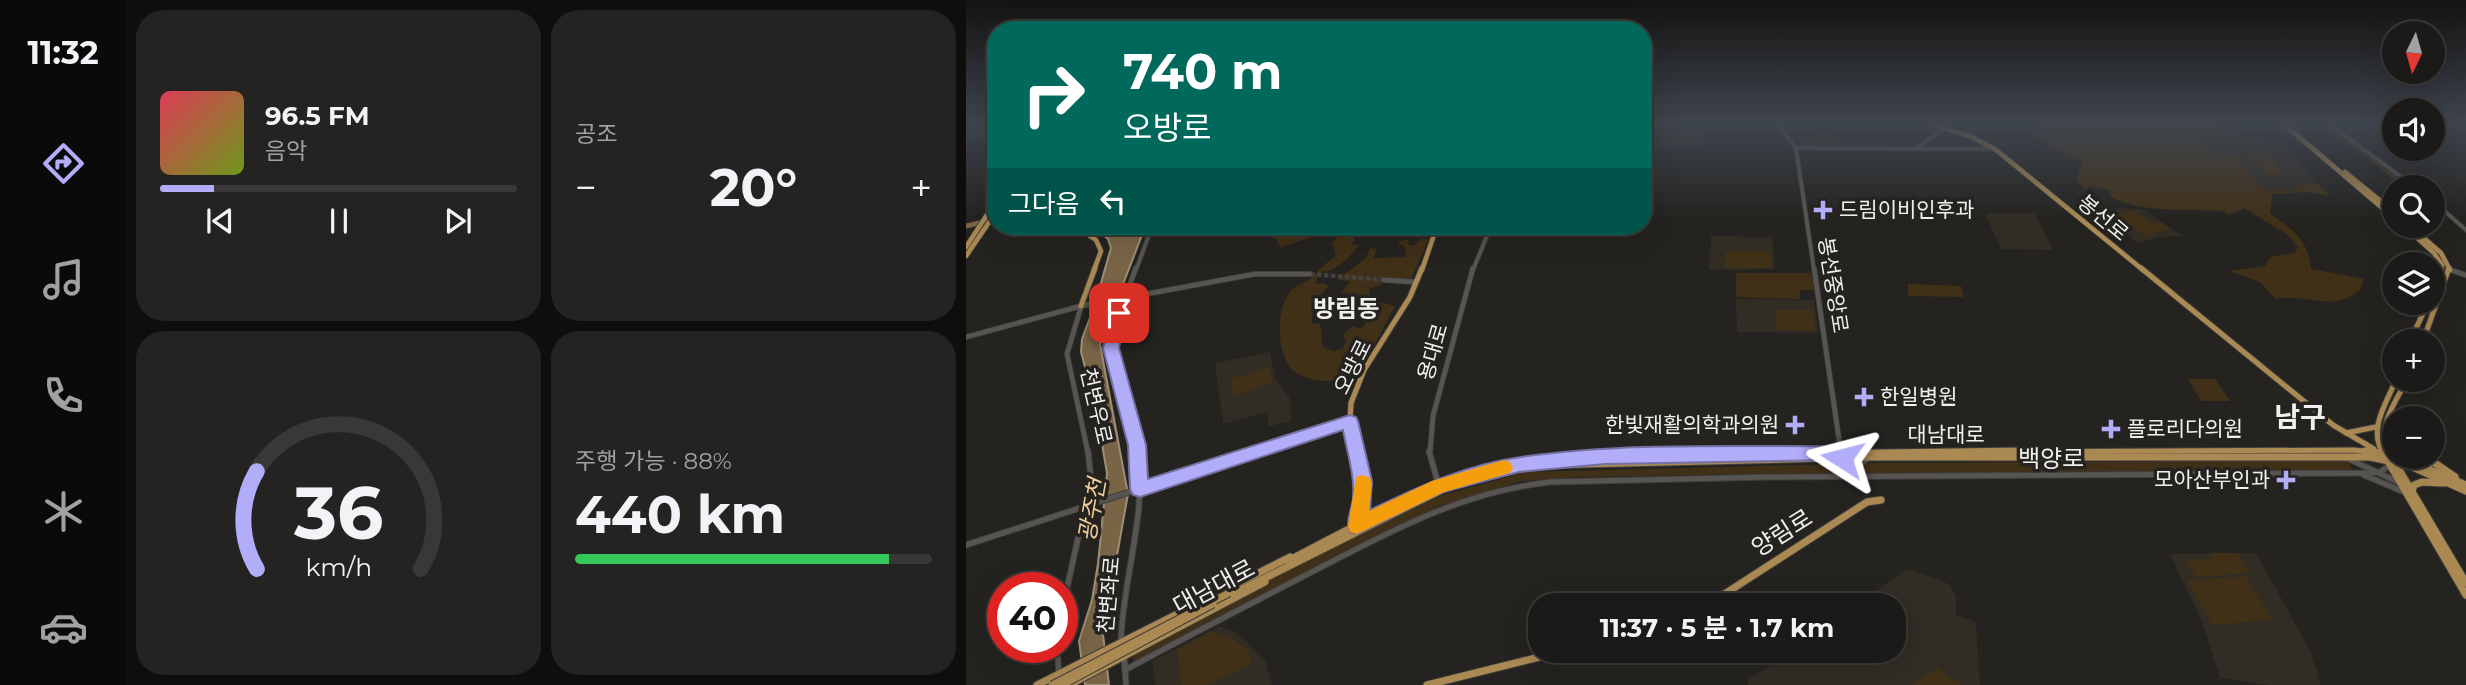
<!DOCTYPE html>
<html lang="ko">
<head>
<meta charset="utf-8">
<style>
	:root { --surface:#1b1a18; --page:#242321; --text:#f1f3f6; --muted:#a0a1a2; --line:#393837; --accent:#b2adf9 }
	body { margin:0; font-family:Montserrat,"Noto Sans KR",sans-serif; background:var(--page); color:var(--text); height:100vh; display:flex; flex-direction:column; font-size:26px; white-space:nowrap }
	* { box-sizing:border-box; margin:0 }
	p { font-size:23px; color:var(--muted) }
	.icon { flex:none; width:38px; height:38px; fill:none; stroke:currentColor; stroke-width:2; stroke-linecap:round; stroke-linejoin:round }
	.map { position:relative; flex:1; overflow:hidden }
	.side { display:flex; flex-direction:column; gap:10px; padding:10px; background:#0f0e0d; width:840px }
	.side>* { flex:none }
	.hud { position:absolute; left:21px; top:21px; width:665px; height:214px; border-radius:28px; box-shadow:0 7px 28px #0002,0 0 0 2px var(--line); background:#00695c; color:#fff; overflow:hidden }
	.needle { width:46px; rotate:185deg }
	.tools { position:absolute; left:1416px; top:21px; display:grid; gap:14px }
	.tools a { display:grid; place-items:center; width:63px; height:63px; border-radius:50%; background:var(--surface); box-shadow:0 7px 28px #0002,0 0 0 2px var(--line); font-size:35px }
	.speed { position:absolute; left:21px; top:572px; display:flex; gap:14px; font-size:35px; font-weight:700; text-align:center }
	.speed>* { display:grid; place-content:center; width:91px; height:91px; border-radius:50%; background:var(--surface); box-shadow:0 7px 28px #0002,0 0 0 2px var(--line); line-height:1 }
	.speed .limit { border:10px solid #d22; background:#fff; color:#111 }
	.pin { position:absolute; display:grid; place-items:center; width:60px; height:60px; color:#fff; margin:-30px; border-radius:14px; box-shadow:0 4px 10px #0006 }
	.me { position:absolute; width:77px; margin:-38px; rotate:279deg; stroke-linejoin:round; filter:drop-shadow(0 0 5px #0008) }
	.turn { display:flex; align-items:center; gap:24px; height:147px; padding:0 21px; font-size:32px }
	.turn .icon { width:91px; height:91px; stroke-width:2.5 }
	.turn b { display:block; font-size:49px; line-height:60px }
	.then { display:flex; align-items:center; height:66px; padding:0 21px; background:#0003; gap:14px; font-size:26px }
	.big { font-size:52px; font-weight:700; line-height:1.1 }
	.side .card { flex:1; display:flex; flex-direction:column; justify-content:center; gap:10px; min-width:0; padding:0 24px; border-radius:28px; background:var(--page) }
	.side .dial { align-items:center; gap:0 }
	.dial svg { height:182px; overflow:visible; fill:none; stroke:var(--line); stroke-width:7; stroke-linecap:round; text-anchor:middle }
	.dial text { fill:var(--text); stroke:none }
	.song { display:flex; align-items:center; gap:21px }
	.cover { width:84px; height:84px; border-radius:10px; background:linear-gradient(135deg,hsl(350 70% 55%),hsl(80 70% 35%)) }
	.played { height:7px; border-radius:4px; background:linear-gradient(90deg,var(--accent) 15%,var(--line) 15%) }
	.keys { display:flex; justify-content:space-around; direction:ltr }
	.heat { display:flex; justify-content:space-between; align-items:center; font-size:38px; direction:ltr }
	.charge { height:10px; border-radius:5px; background:linear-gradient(90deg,#34c759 88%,var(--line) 0) }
	.side .tiles { flex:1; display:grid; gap:10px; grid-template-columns:repeat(2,1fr) }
	.trip { position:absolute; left:562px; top:593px; width:378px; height:70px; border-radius:28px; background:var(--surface); box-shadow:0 7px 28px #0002,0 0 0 2px var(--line); font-weight:700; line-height:70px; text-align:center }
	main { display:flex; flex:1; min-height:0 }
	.tabs { display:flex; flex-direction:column; width:126px; justify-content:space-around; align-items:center; background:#0b0a0a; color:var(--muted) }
	.tabs .icon { width:49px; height:49px }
	.tabs .selected { color:var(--accent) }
	.tabs b { font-size:32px; color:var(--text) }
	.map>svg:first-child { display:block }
	.built { fill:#312c24 }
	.green { fill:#413018 }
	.water { fill:#796446; stroke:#9d8e78; stroke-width:2 }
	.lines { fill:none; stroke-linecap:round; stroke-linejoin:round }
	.river { stroke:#796446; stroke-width:5 }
	.minor-tunnel { stroke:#43423f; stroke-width:4.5; stroke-dasharray:4.5 2.5; stroke-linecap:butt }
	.minor-far2-casing { stroke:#3f3e3c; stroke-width:5 }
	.minor-far1-casing { stroke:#3f3e3c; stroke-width:6 }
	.minor-casing { stroke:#3f3e3c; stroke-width:7 }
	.major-far2-casing { stroke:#3f3e3c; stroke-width:6 }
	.major-far1-casing { stroke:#3f3e3c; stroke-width:7 }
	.major-casing { stroke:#3f3e3c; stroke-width:9 }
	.minor-far2 { stroke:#575552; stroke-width:3.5 }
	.minor-far1 { stroke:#575552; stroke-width:4.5 }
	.minor { stroke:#575552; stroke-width:5 }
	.major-far2 { stroke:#aa8953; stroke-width:4.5 }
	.major-far1 { stroke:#aa8953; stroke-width:5 }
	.major { stroke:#aa8953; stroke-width:7 }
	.major-bridge-casing { stroke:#3f3e3c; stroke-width:9; stroke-linecap:butt }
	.major-bridge { stroke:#aa8953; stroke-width:7 }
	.route { fill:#b2adf9; stroke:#7470a2; stroke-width:2 }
	.slow { fill:#f59e0b }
	.poi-dot { fill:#b2adf9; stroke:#242320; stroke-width:2.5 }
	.labels { text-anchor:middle; stroke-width:7; stroke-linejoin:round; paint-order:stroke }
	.poi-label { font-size:21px; fill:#f1efee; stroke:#242320; text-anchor:start }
	.street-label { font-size:21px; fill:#f1efee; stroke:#242320 }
	.water-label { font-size:23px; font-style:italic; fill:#f2cd97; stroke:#242320 }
	.quarter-label { font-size:24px; font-weight:bold; fill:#f1efee; stroke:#242320 }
	.near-street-label { font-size:24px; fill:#f1efee; stroke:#242320 }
	.district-label { font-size:28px; font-weight:bold; fill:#f1efee; stroke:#242320 }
</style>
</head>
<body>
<main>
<nav class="tabs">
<b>11:32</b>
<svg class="icon selected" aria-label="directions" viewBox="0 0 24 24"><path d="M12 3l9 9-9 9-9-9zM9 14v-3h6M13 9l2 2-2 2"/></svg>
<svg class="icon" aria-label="music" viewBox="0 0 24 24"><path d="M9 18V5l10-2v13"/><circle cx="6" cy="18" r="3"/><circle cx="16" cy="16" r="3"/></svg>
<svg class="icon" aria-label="phone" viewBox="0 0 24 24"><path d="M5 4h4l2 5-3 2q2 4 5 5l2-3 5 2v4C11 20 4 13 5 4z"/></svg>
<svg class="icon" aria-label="climate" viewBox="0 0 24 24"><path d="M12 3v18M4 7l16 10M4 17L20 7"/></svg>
<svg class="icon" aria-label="car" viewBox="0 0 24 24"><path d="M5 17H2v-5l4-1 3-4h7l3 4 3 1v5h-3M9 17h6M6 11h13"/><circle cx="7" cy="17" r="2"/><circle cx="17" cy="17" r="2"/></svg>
</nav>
<section class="side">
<div class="tiles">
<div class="card">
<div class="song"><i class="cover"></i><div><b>96.5 FM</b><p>음악</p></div></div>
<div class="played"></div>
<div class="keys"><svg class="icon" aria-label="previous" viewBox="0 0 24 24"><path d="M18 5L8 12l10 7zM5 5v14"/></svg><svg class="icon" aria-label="pause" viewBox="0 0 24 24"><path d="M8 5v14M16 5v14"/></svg><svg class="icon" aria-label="next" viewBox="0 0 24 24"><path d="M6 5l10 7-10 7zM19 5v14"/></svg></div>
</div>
<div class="card"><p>공조</p>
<div class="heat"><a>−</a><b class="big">20°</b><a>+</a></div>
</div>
<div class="card dial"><svg viewBox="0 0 100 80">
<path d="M14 69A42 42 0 1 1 86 69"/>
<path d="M14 69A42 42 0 0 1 14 26" stroke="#b2adf9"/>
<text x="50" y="56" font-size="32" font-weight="700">36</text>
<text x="50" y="72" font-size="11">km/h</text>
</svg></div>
<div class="card"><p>주행 가능 · 88%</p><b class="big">440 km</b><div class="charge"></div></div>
</div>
</section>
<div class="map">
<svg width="1500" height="685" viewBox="0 0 1500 685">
	<rect width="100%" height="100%" fill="#242320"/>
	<g class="built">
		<path d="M0 124H30V138L0 141Z"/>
		<path d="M697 124H735L734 145H694Z"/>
		<path d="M852 135 873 136 875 146 838 147 830 141Z"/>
		<path d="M1239 137 1301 142 1316 146 1326 153 1352 184H1333L1328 191H1299L1267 154H1254L1244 146Z"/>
		<path d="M1157 208 1178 210 1216 236 1194 237 1172 243 1137 215 1139 212Z"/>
		<path d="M1019 213H1069L1087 250 1035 249Z"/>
		<path d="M745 236 806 237 809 269 743 270Z"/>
		<path d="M770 299 848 300 852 333 771 332Z"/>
		<path d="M304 352 309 377 324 399 325 421 301 427 302 414 299 413 257 424 249 363Z"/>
		<path d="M1290 553 1345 652 1355 685H1302L1254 678 1237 625 1204 554Z"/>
		<path d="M942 569 975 580 984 585 990 596V615L1010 622 1014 685H782V678L804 666 820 651H928V606L889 605Z"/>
		<path d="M253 626 271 633 299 660 306 685H189L186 661Z"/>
	</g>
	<g class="green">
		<path d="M1072 124H1253L1263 128 1275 138 1237 137 1242 146 1254 156 1267 154 1299 190 1328 191 1333 184H1352L1364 196 1343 192 1306 194 1304 213C1327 231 1341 237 1345 269L1398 279 1395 289C1366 314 1343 293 1310 299L1294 282 1263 271 1299 266 1304 257 1329 253 1332 247 1320 234 1278 208 1263 215 1255 211C1219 209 1177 213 1144 197L1145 191 1124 186 1119 190 1111 180 1116 161 1090 149 1069 136Z"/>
		<path d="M1354 124H1361L1446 186H1437Z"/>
		<path d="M1283 148 1301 150 1317 175H1303L1288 161Z"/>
		<path d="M1168 211 1185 223 1193 221 1203 228 1178 236 1152 216Z"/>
		<path d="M306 226H389L380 236 388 237 389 240 385 244 393 246C381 258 374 270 355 272L349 283 360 284 362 287 352 298 354 304 347 307 346 323 354 324 357 347 368 351 377 348 380 340 376 336 386 326 396 329 401 320 412 311 403 312 383 322 378 319 383 311 381 304 369 306 367 302 381 299 382 293 375 292 385 281 371 280 400 258 404 248 410 249 408 258 440 257 439 247 431 242 442 239 443 245H449L455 239H463L445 279 419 278 414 285 403 289 406 300 429 306C419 324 399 368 382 377 366 385 331 381 322 364 311 344 310 311 324 292 329 285 340 283 346 277 354 269 360 263 370 256L366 243 374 234 350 232 347 237 315 247 306 233H302Z"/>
		<path d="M759 251H804L806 268H759Z"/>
		<path d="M770 273H845L848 290H834V299L770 297Z"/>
		<path d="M942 284 995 286 998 297 942 296Z"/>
		<path d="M809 310H847L850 330H810Z"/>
		<path d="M303 367 307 383 268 396 265 379Z"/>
		<path d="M1222 379H1249L1264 401H1235Z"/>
		<path d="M1381 461 1387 470 782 474 614 477 555 481 471 507 379 553 167 666V654L287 588 463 499 560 472 913 463Z"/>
		<path d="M1244 553H1272L1284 573 1230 577 1221 560 1246 559Z"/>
		<path d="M1280 576 1306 620 1246 625 1221 581Z"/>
		<path d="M246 632 264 637 281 649 286 665 240 685H216L211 650Z"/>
		<path d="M971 668 996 685H945Z"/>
	</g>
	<path class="water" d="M127 226H172L176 235 134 344 162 494 137 634 143 685H119L113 641 126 600 132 564 141 473 129 404 115 352 116 339 128 307 145 248 142 239Z"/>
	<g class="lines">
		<path class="river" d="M0 226 30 219"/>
		<path class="minor-tunnel" d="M344 274 418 280"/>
		<defs>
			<g id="minor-far2">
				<path d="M810 124 830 148 848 270"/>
				<path d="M1363 124 1449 187"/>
				<path d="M830 148 1028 149"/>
				<path d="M950 149 983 124"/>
				<path d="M1466 200 1500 230"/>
				<path d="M170 270 183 235 181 226"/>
				<path d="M507 270 525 226"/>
			</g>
			<g id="minor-far1">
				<path d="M170 268 153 313 145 348 171 453"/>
				<path d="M848 268 875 453"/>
				<path d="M1481 269 1500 275"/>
				<path d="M418 280 450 282"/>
				<path d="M115 307 101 354 122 453"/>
				<path d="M0 337 115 306 289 274H344"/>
				<path d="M285 453 384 421"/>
				<path d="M464 453 467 416 507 268"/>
			</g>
			<g id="minor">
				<path d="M463 451 474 490"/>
				<path d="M875 451 876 458 894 477"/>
				<path d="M1383 459 1432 482"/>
				<path d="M1398 475 1438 492"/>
				<path d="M894 476V464L902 458"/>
				<path d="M0 545 290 451"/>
				<path d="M96 611 125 479 122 451"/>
				<path d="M155 643C155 585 184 505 170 451"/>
				<path d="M91 648 93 674"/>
				<path d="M158 654 160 685"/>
				<path d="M159 670C218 638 278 607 338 576 420 534 490 493 584 482L804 477 1401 473 1414 472 1423 466"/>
			</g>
			<g id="major-far2">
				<path d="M964 124 1004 136 1029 149 1177 270"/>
				<path d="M1318 124 1428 218"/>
				<path d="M1379 172 1428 212"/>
				<path d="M26 194 30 193"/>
				<path d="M109 226 130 240 135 251 128 270"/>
				<path d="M1438 226 1468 253 1476 265 1474 270"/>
				<path d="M1444 226 1475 253 1484 270"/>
				<path d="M0 247 30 201"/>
				<path d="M0 256 30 212"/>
				<path d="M456 270 471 226"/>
			</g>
			<g id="major-far1">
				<path d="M1175 268 1367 425 1408 449"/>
				<path d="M1466 294 1475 268"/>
				<path d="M115 306 129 268"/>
				<path d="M1444 341 1462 303"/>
				<path d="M1457 341 1483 268"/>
				<path d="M1419 428 1428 438"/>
				<path d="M1380 433 1410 427"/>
				<path d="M390 453 384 421 385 403 398 370 444 297 456 268"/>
				<path d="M847 453 1388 450 1413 453"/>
				<path d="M1417 453C1402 429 1420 404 1430 380"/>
				<path d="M1423 453C1409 430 1430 400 1441 380"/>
			</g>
			<g id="major">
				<path d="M390 451 397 488 392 525"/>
				<path d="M1399 451 1428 455"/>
				<path d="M1416 451 1500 595"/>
				<path d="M1422 451 1500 583"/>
				<path d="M1434 457 1500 485"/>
				<path d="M1452 457 1463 465"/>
				<path d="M1460 457 1489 477"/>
				<path d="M571 462 639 457 1058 451"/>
				<path d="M1445 494 1448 485 1456 482 1478 483"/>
				<path d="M322 561C399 520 474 479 561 463"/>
				<path d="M263 596 475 490 526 474 576 465 903 457H1404L1442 465 1500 491"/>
				<path d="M740 606 901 502 915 500"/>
				<path d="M71 685 324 557"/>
				<path d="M103 685 299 582"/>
				<path d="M461 685 598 651"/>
			</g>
		</defs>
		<use href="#minor-far2" class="minor-far2-casing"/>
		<use href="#minor-far1" class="minor-far1-casing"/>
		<use href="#minor" class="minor-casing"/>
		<use href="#major-far2" class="major-far2-casing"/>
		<use href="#major-far1" class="major-far1-casing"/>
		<use href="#major" class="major-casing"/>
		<use href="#minor-far2" class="minor-far2"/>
		<use href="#minor-far1" class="minor-far1"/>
		<use href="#minor" class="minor"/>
		<use href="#major-far2" class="major-far2"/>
		<use href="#major-far1" class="major-far1"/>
		<use href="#major" class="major"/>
		<defs>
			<g id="major-bridge">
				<path d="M86 685 263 593"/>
				<path d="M96 685 247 604"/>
			</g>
		</defs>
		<use href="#major-bridge" class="major-bridge-casing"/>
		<use href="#major-bridge" class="major-bridge"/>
	</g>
	<linearGradient id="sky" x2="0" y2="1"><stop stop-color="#141312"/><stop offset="0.56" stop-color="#3f454e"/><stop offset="1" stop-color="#3f454e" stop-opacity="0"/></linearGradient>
	<rect width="1500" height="220" fill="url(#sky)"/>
	<path class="route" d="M153 308 161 313 153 348 180 445 182 479 384 415 390 417 392 421 406 481 404 510C452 487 501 464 555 457 660 442 769 447 875 446L881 448 885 458 882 463 876 465 867 460 639 464 553 472 477 492 391 534 384 532C379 521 386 510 387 498 389 476 381 452 377 430L174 497 167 495 164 489 162 445 137 348 146 313Z"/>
	<path class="slow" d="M538 460 544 462 547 468 544 473 478 492 391 534 384 532 382 526 390 477 396 475 403 477 406 483 403 511 466 481Z"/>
	<g class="poi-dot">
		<path d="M853.5 199.5h7v7h7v7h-7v7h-7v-7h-7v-7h7z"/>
		<path d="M894.5 386.5h7v7h7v7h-7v7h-7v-7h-7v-7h7z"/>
		<path d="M825.5 414.5h7v7h7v7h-7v7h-7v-7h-7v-7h7z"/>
		<path d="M1141.5 418.5h7v7h7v7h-7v7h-7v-7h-7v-7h7z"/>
		<path d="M1316.5 469.5h7v7h7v7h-7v7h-7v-7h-7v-7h7z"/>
	</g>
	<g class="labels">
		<g class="poi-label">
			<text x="873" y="217">드림이비인후과</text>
			<text x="914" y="404">한일병원</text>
			<text x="813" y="432" text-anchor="end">한빛재활의학과의원</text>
			<text x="1161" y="436">플로리다의원</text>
			<text x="1304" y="487" text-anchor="end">모아산부인과</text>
		</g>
		<g class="street-label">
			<text transform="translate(1137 218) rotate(40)" y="7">봉선로</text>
			<text transform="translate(867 285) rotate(81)" y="7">봉선중앙로</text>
			<text transform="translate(467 352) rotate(-74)" y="7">용대로</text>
			<text transform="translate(387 367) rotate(-64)" y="7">오방로</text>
			<text transform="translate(130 406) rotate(77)" y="7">천변우로</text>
			<text x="980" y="442">대남대로</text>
			<text transform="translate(143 595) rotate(-85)" y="7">천변좌로</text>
		</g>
		<g class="water-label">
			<text transform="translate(126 510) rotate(-80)" y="8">광주천</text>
		</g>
		<g class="quarter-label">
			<text x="380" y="317">방림동</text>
		</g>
		<g class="near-street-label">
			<text x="1085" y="467">백양로</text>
			<text transform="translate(816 533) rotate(-32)" y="8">양림로</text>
			<text transform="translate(248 587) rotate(-28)" y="8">대남대로</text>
		</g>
		<g class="district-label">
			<text x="1334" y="427">남구</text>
		</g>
	</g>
</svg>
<div class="tools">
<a><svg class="needle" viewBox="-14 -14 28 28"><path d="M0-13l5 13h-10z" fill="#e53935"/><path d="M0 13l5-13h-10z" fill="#a0a1a2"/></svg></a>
<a><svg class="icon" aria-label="sound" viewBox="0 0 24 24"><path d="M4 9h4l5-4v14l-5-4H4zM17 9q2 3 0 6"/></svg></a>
<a><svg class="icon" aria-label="search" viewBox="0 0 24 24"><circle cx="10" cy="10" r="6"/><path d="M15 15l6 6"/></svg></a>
<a><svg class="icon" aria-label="layers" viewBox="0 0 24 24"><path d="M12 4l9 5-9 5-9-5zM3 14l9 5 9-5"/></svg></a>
<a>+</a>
<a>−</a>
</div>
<div class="speed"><div class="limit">40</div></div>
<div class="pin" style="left:153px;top:313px;background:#d93025"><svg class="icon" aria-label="arrive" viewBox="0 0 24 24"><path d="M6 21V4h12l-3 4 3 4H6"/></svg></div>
<svg class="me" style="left:876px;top:458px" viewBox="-20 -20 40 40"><path d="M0-17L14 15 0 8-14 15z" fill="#b2adf9" stroke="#fff" stroke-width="4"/></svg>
<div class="trip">11:37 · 5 분 · 1.7 km</div>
<div class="hud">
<div class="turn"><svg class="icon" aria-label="right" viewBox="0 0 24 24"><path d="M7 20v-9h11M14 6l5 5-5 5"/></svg><div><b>740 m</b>오방로</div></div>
<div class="then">그다음<svg class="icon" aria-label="left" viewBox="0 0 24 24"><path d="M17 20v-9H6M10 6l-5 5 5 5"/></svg></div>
</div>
</div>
</main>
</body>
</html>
